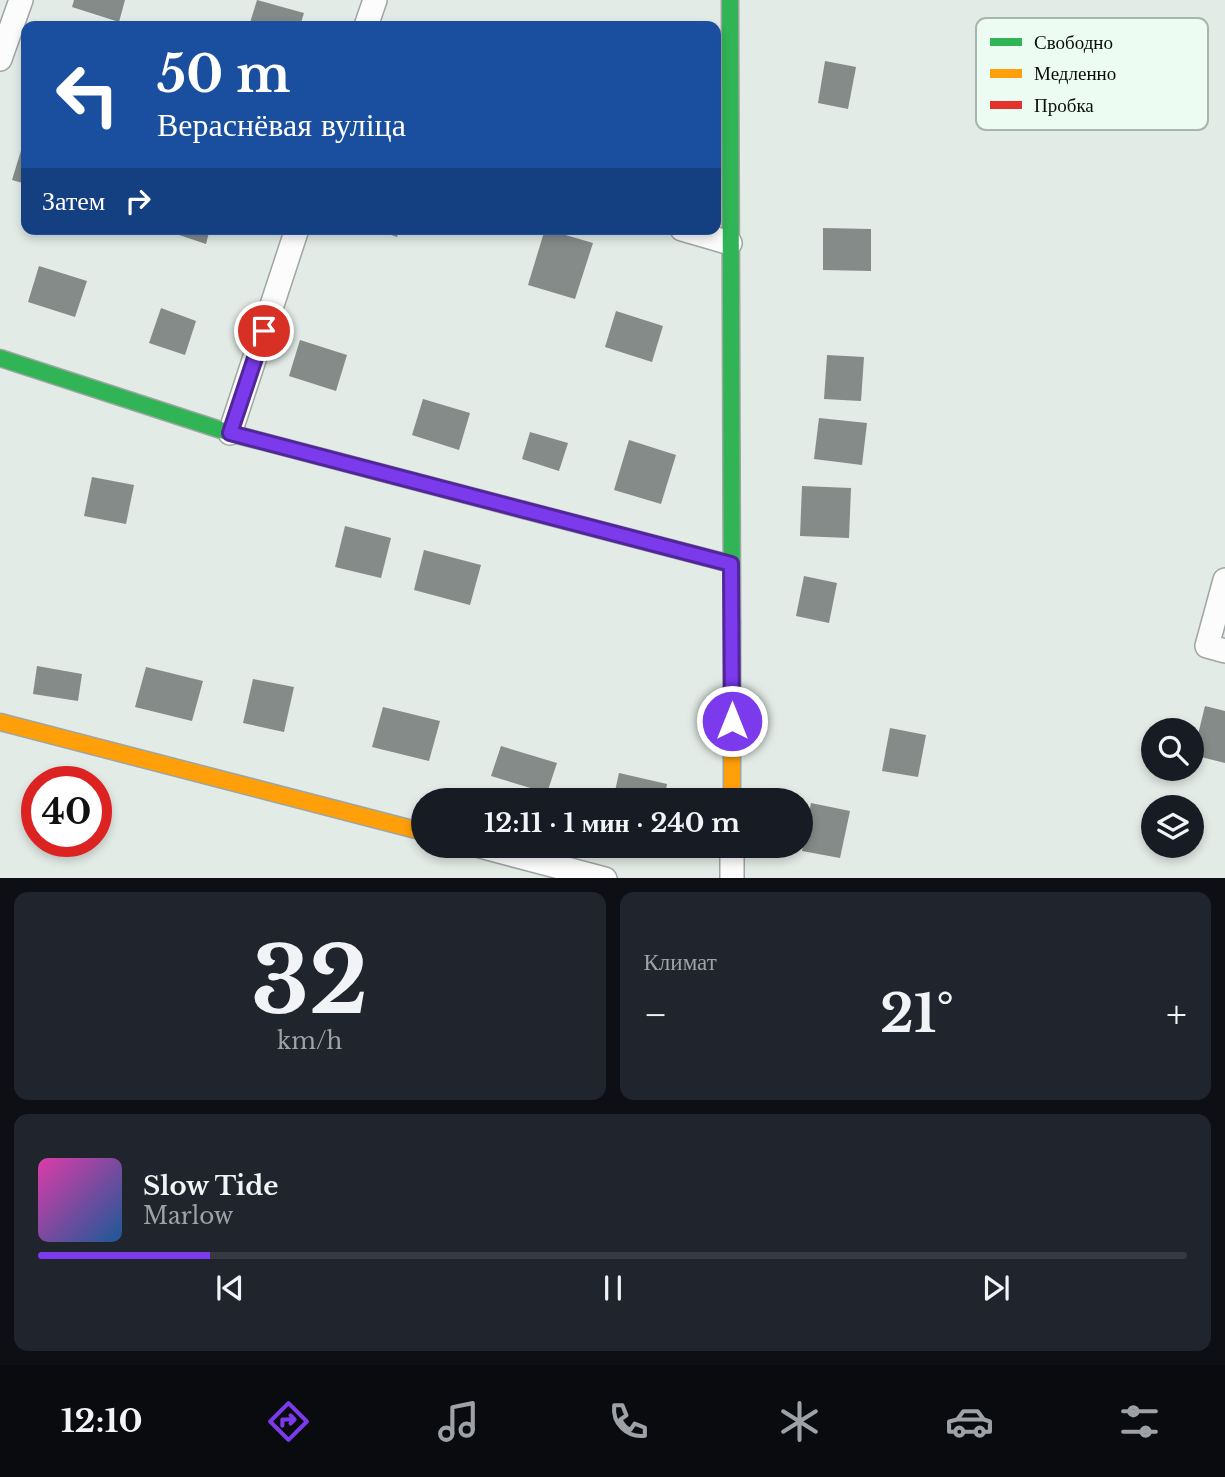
<!DOCTYPE html>
<html lang="ru">
<head>
<meta charset="utf-8">
<style>
	:root { --surface:#171b24; --page:#20242c; --text:#f1f3f6; --muted:#9ea1a6; --line:#363941; --accent:#7c3aed }
	body { margin:0; font-family:"Libre Baskerville",serif; background:var(--page); color:var(--text); height:100vh; display:flex; flex-direction:column; font-size:26px; white-space:nowrap }
	* { box-sizing:border-box; margin:0 }
	p { font-size:23px; color:var(--muted) }
	.icon { flex:none; width:38px; height:38px; fill:none; stroke:currentColor; stroke-width:2; stroke-linecap:round; stroke-linejoin:round }
	.map { position:relative; height:878px; overflow:hidden }
	.side { display:flex; flex-direction:column; gap:14px; padding:14px; background:#0d0f14; flex:1 }
	.side>* { flex:none }
	.guide { position:absolute; left:21px; top:21px; width:700px; height:214px; border-radius:14px; box-shadow:0 4px 10px #0003; background:#1a4fa0; color:#fff; overflow:hidden }
	.controls { position:absolute; left:1141px; top:718px; display:grid; gap:14px }
	.controls a { display:grid; place-items:center; width:63px; height:63px; border-radius:50%; background:var(--surface); box-shadow:0 4px 10px #0003; font-size:35px }
	.speed { position:absolute; left:21px; top:766px; display:flex; gap:14px; font-size:35px; font-weight:700; text-align:center }
	.speed>* { display:grid; place-content:center; width:91px; height:91px; border-radius:50%; background:var(--surface); box-shadow:0 4px 10px #0003; line-height:1 }
	.speed .limit { border:10px solid #d22; background:#fff; color:#111 }
	.pin { position:absolute; display:grid; place-items:center; width:60px; height:60px; color:#fff; margin:-30px; border:4px solid #fff; border-radius:50%; box-shadow:0 2px 7px #0007 }
	.me { position:absolute; width:77px; margin:-38px; rotate:0deg; stroke-linejoin:round; filter:drop-shadow(0 0 5px #0008) }
	.turn { display:flex; align-items:center; gap:24px; height:147px; padding:0 21px; font-size:32px }
	.turn .icon { width:91px; height:91px; stroke-width:2.5 }
	.turn b { display:block; font-size:49px; line-height:60px }
	.then { display:flex; align-items:center; height:66px; padding:0 21px; background:#0003; gap:14px; font-size:26px }
	.big { font-size:52px; font-weight:700; line-height:1.1 }
	.side .widget { flex:1; display:flex; flex-direction:column; justify-content:center; gap:10px; min-width:0; padding:0 24px; border-radius:14px; background:var(--page) }
	.side .dial { align-items:center; gap:0 }
	.dial b { font-size:91px; line-height:1 }
	.song { display:flex; align-items:center; gap:21px }
	.cover { width:84px; height:84px; border-radius:10px; background:linear-gradient(135deg,hsl(320 70% 55%),hsl(210 70% 35%)) }
	.played { height:7px; border-radius:4px; background:linear-gradient(90deg,var(--accent) 15%,var(--line) 15%) }
	.keys { display:flex; justify-content:space-around; direction:ltr }
	.heat { display:flex; justify-content:space-between; align-items:center; font-size:38px; direction:ltr }
	.side .tiles { flex:1; display:grid; gap:14px; grid-template-columns:1fr 1fr }
	.widget:last-child { grid-column:span 2 }
	.trip { position:absolute; left:411px; top:788px; width:402px; height:70px; border-radius:35px; background:var(--surface); box-shadow:0 4px 10px #0003; font-weight:700; line-height:70px; text-align:center }
	.dock { display:flex; height:112px; justify-content:space-around; align-items:center; background:#090b0e; color:var(--muted) }
	.dock .icon { width:49px; height:49px }
	.dock .selected { color:var(--accent) }
	.dock b { font-size:32px; color:var(--text) }
	.map>svg:first-child { display:block }
	.building { fill:#858b88 }
	.lines { fill:none; stroke-linecap:round; stroke-linejoin:round }
	.street-casing { stroke:#9fa5a2; stroke-width:26 }
	.fast-casing { stroke:#9fa5a2; stroke-width:19 }
	.slow-casing { stroke:#9fa5a2; stroke-width:19 }
	.jam-casing { stroke:#9fa5a2; stroke-width:19 }
	.street { stroke:#fbfcfb; stroke-width:23 }
	.fast { stroke:#30b455; stroke-width:16 }
	.slow { stroke:#ff9f0a; stroke-width:16 }
	.jam { stroke:#e5322d; stroke-width:16 }
	.route-casing { stroke:#51269a; stroke-width:18 }
	.route { stroke:#7c3aed; stroke-width:12 }
	.key { fill:#ecfcf3; stroke:#a8b5ad; stroke-width:2 }
	.key-label { font-size:19px; fill:#090e0b }
</style>
</head>
<body>
<div class="map">
<svg width="1225" height="879" viewBox="0 0 1225 879">
	<rect width="100%" height="100%" fill="#e2ebe6"/>
	<g class="building">
		<path d="M74 0H125L119 22 72 7Z"/>
		<path d="M257 0 304 13 300 26H249Z"/>
		<path d="M825 61 856 67 848 109 818 103Z"/>
		<path d="M23 144 26 145V184L12 180Z"/>
		<path d="M823 228 871 229V271L823 270Z"/>
		<path d="M161 229H210L206 244Z"/>
		<path d="M374 229H399L397 237Z"/>
		<path d="M545 229 593 243 575 299 528 285Z"/>
		<path d="M39 266 87 281 75 317 28 302Z"/>
		<path d="M161 308 196 321 185 355 149 343Z"/>
		<path d="M616 311 663 326 652 362 605 347Z"/>
		<path d="M300 340 347 355 336 391 289 376Z"/>
		<path d="M827 355 864 357 861 401 824 399Z"/>
		<path d="M423 399 470 413 459 450 412 435Z"/>
		<path d="M819 418 867 423 862 465 814 459Z"/>
		<path d="M530 432 568 443 559 471 522 459Z"/>
		<path d="M629 440 676 455 661 504 614 490Z"/>
		<path d="M92 477 134 485 126 524 84 516Z"/>
		<path d="M802 486 851 488 849 538 800 536Z"/>
		<path d="M345 526 391 538 381 578 335 567Z"/>
		<path d="M424 550 481 565 470 605 414 590Z"/>
		<path d="M804 576 837 583 829 623 796 616Z"/>
		<path d="M37 666 82 674 78 701 33 694Z"/>
		<path d="M146 667 203 681 192 721 135 707Z"/>
		<path d="M253 679 294 687 284 732 243 723Z"/>
		<path d="M1205 706 1225 711V763L1193 755Z"/>
		<path d="M383 707 440 721 429 761 372 747Z"/>
		<path d="M890 728 926 735 918 777 882 771Z"/>
		<path d="M501 746 557 763 547 793 491 776Z"/>
		<path d="M619 773 667 784 664 800H613Z"/>
		<path d="M811 803 850 811 840 858 802 851Z"/>
	</g>
	<g class="lines">
		<defs>
			<g id="street">
				<path d="M366 26 375 0"/>
				<path d="M0 59 21 0"/>
				<path d="M682 229 730 243"/>
				<path d="M230 433 297 229"/>
				<path d="M1225 580 1207 646 1225 651"/>
				<path d="M476 845 605 879"/>
				<path d="M732 845V879"/>
			</g>
			<g id="fast">
				<path d="M730 0 732 624"/>
				<path d="M0 358 230 433 524 510"/>
			</g>
			<g id="slow">
				<path d="M732 624V800"/>
				<path d="M0 722 424 832"/>
			</g>
			<path id="jam" d="M524 510 731 564"/>
		</defs>
		<use href="#street" class="street-casing"/>
		<use href="#fast" class="fast-casing"/>
		<use href="#slow" class="slow-casing"/>
		<use href="#jam" class="jam-casing"/>
		<use href="#street" class="street"/>
		<use href="#fast" class="fast"/>
		<use href="#slow" class="slow"/>
		<use href="#jam" class="jam"/>
	</g>
	<g class="lines">
		<defs>
			<path id="route" d="M264 331 230 433 731 564 732 721"/>
		</defs>
		<use href="#route" class="route-casing"/>
		<use href="#route" class="route"/>
	</g>
	<rect x="976" y="18" width="232" height="112" rx="10" class="key"/>
	<rect x="990" y="38" width="32" height="8" fill="#30b455"/>
	<rect x="990" y="69" width="32" height="9" fill="#ff9f0a"/>
	<rect x="990" y="101" width="32" height="8" fill="#e5322d"/>
	<g class="key-label">
		<text x="1034" y="49">Свободно</text>
		<text x="1034" y="80">Медленно</text>
		<text x="1034" y="112">Пробка</text>
	</g>
</svg>
<div class="controls">
<a><svg class="icon" aria-label="search" viewBox="0 0 24 24"><circle cx="10" cy="10" r="6"/><path d="M15 15l6 6"/></svg></a>
<a><svg class="icon" aria-label="layers" viewBox="0 0 24 24"><path d="M12 4l9 5-9 5-9-5zM3 14l9 5 9-5"/></svg></a>
</div>
<div class="speed"><div class="limit">40</div></div>
<div class="pin" style="left:264px;top:331px;background:#d93025"><svg class="icon" aria-label="arrive" viewBox="0 0 24 24"><path d="M6 21V4h12l-3 4 3 4H6"/></svg></div>
<svg class="me" style="left:732px;top:721px" viewBox="-20 -20 40 40"><circle r="17" fill="#7c3aed" stroke="#fff" stroke-width="3"/><path d="M0-11L8 9 0 5-8 9z" fill="#fff"/></svg>
<div class="trip">12:11 · 1 мин · 240 m</div>
<div class="guide">
<div class="turn"><svg class="icon" aria-label="left" viewBox="0 0 24 24"><path d="M17 20v-9H6M10 6l-5 5 5 5"/></svg><div><b>50 m</b>Вераснёвая вуліца</div></div>
<div class="then">Затем<svg class="icon" aria-label="right" viewBox="0 0 24 24"><path d="M7 20v-9h11M14 6l5 5-5 5"/></svg></div>
</div>
</div>
<section class="side">
<div class="tiles">
<div class="widget dial"><b>32</b><p>km/h</p></div>
<div class="widget"><p>Климат</p>
<div class="heat"><a>−</a><b class="big">21°</b><a>+</a></div>
</div>
<div class="widget">
<div class="song"><i class="cover"></i><div><b>Slow Tide</b><p>Marlow</p></div></div>
<div class="played"></div>
<div class="keys"><svg class="icon" aria-label="previous" viewBox="0 0 24 24"><path d="M18 5L8 12l10 7zM5 5v14"/></svg><svg class="icon" aria-label="pause" viewBox="0 0 24 24"><path d="M8 5v14M16 5v14"/></svg><svg class="icon" aria-label="next" viewBox="0 0 24 24"><path d="M6 5l10 7-10 7zM19 5v14"/></svg></div>
</div>
</div>
</section>
<nav class="dock">
<b>12:10</b>
<svg class="icon selected" aria-label="directions" viewBox="0 0 24 24"><path d="M12 3l9 9-9 9-9-9zM9 14v-3h6M13 9l2 2-2 2"/></svg>
<svg class="icon" aria-label="music" viewBox="0 0 24 24"><path d="M9 18V5l10-2v13"/><circle cx="6" cy="18" r="3"/><circle cx="16" cy="16" r="3"/></svg>
<svg class="icon" aria-label="phone" viewBox="0 0 24 24"><path d="M5 4h4l2 5-3 2q2 4 5 5l2-3 5 2v4C11 20 4 13 5 4z"/></svg>
<svg class="icon" aria-label="climate" viewBox="0 0 24 24"><path d="M12 3v18M4 7l16 10M4 17L20 7"/></svg>
<svg class="icon" aria-label="car" viewBox="0 0 24 24"><path d="M5 17H2v-5l4-1 3-4h7l3 4 3 1v5h-3M9 17h6M6 11h13"/><circle cx="7" cy="17" r="2"/><circle cx="17" cy="17" r="2"/></svg>
<svg class="icon" aria-label="filters" viewBox="0 0 24 24"><path d="M4 7h16M4 17h16"/><circle cx="9" cy="7" r="2"/><circle cx="15" cy="17" r="2"/></svg>
</nav>
</body>
</html>
